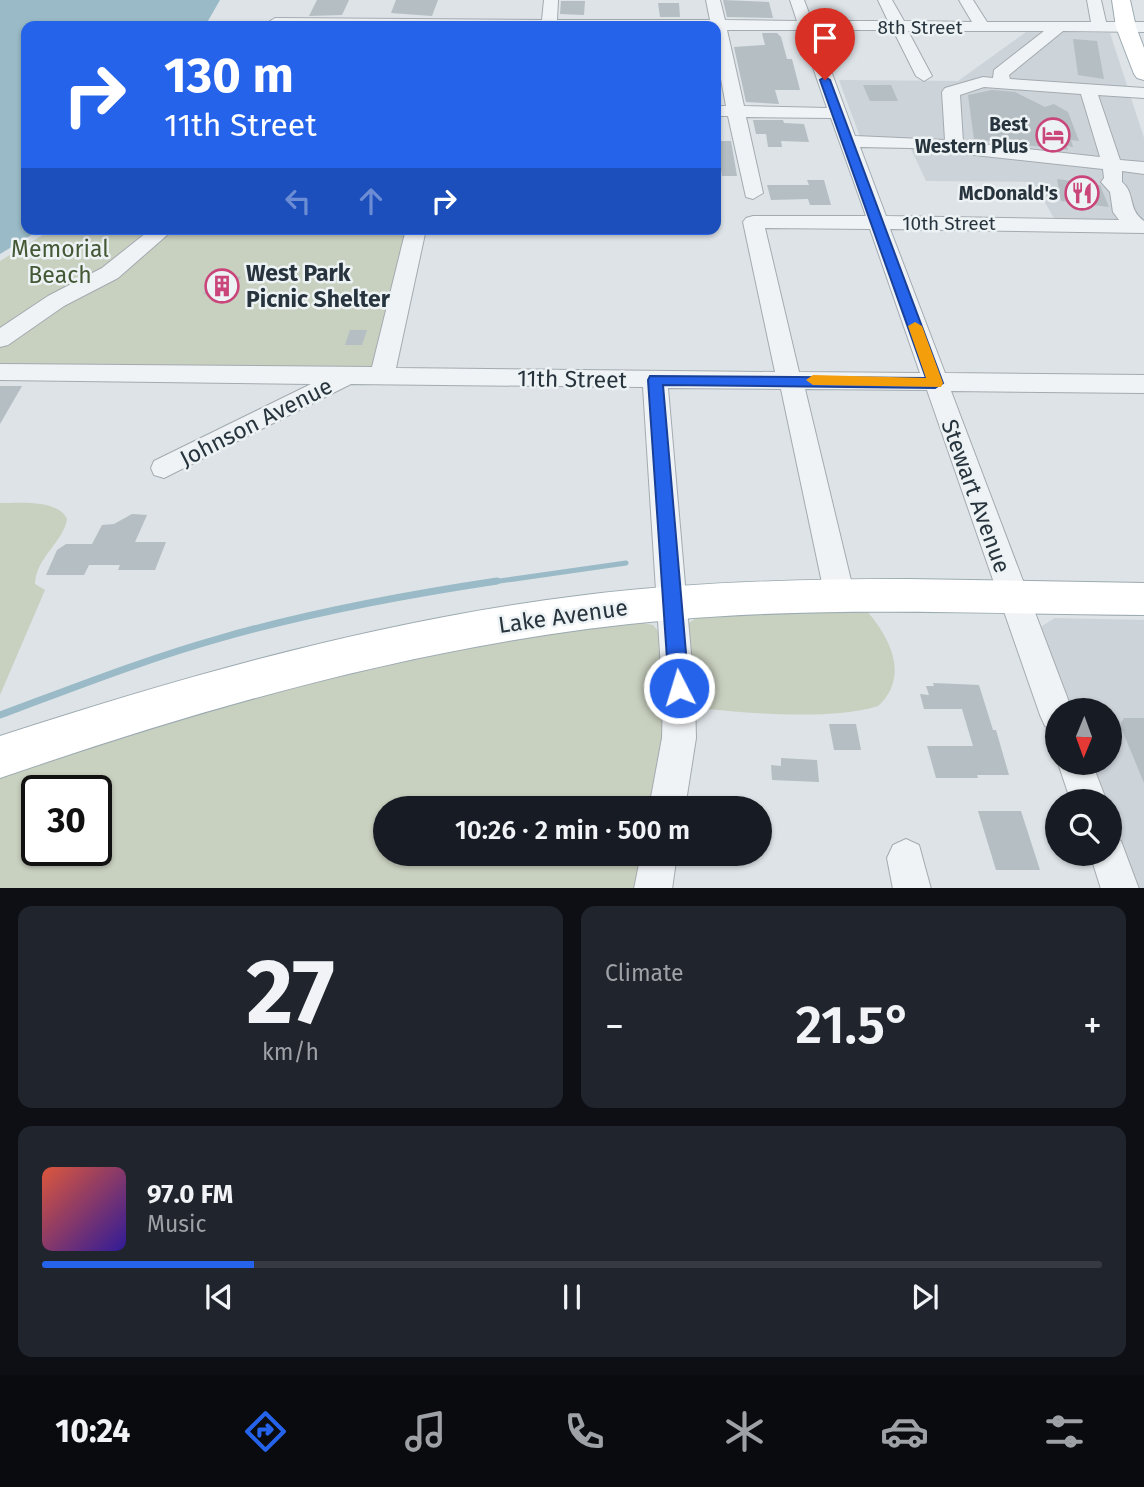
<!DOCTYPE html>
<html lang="en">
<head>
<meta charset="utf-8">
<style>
	:root { --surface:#171b24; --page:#20242c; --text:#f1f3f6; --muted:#9ea1a6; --line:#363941; --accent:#2563eb }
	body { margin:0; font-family:"Fira Sans",sans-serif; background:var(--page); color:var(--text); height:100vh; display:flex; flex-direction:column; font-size:26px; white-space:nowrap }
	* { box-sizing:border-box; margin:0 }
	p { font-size:23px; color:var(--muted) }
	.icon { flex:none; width:38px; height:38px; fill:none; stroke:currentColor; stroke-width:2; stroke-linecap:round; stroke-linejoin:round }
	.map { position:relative; height:888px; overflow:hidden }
	.drawer { display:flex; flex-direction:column; gap:18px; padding:18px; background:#0d0f14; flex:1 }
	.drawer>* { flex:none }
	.guide { position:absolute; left:21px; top:21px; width:700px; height:214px; border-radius:14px; box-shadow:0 2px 5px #0004; background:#2563eb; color:#fff; overflow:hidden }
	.needle { width:46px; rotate:181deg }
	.fabs { position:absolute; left:1045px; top:698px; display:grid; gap:14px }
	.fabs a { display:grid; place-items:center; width:77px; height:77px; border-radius:50%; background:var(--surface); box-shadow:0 2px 5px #0004; font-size:35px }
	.speed { position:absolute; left:21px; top:775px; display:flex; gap:14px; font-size:35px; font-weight:700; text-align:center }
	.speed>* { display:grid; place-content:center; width:91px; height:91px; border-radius:50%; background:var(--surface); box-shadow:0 2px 5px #0004; line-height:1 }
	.speed .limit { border:4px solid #111; border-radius:10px; background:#fff; color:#111 }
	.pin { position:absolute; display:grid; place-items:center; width:60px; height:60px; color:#fff; margin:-72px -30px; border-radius:50% 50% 50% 0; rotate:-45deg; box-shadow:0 0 7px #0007 }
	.pin .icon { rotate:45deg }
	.me { position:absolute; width:77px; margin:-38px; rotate:355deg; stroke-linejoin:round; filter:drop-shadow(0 0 5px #0008) }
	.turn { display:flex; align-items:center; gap:24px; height:147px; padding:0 28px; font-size:32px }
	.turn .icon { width:91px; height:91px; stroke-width:2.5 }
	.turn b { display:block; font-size:49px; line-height:60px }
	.lanes { display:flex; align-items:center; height:66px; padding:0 28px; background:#0003; justify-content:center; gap:35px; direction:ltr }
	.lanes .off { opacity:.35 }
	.big { font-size:52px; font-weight:600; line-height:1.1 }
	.drawer .tile { flex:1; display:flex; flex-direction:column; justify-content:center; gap:10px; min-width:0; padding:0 24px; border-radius:14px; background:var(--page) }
	.drawer .dial { align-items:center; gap:0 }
	.dial b { font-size:91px; line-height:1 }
	.song { display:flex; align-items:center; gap:21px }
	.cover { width:84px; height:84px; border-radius:10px; background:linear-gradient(135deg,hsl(10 70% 55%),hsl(250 70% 35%)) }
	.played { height:7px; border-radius:4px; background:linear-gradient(90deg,var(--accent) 20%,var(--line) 20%) }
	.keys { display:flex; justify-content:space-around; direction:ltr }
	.heat { display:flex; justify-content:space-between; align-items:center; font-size:38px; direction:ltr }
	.drawer .tiles { flex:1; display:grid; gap:18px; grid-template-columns:1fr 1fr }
	.tile:last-child { grid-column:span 2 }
	.trip { position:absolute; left:373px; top:796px; width:399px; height:70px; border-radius:35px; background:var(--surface); box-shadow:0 2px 5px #0004; font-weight:600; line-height:70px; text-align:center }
	.tab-bar { display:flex; height:112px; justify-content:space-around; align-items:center; background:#090b0e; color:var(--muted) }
	.tab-bar .icon { width:49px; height:49px }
	.tab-bar .on { color:var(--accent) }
	.tab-bar b { font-size:32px; color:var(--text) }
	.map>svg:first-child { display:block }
	.built { fill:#ccd3d9 }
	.green { fill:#c8d0bf; fill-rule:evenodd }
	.water { fill:#99bac6 }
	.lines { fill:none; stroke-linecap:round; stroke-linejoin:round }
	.stream-far1 { stroke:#99bac6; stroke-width:5 }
	.stream { stroke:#99bac6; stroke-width:7 }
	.building { fill:#b5bec3 }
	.minor-casing { stroke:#a3abb1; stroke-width:2 }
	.major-casing { stroke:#9dabb2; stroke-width:2 }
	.minor { fill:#f0f3f5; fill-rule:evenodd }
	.major { fill:#fff; fill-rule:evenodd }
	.route { fill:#2563eb; stroke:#184099; stroke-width:2 }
	.slow { fill:#f59e0b }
	.labels { text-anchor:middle; stroke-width:5; stroke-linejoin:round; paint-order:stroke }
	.far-street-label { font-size:19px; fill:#27343d; stroke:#edf2f4 }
	.far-poi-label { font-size:19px; font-weight:bold; fill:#27343d; stroke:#edf2f4; text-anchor:end }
	.park-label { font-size:23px; fill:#445835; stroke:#edf2f4 }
	.poi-label { font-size:23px; font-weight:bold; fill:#27343d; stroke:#edf2f4; text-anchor:start }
	.street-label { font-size:23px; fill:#27343d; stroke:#edf2f4 }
</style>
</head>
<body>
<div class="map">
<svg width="1144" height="889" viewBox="0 0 1144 889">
	<rect width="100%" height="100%" fill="#dde3e7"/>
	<g class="built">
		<path d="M1026 32 1110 33 1144 138V222L1054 218 1033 182 926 181 911 149 859 148V134L839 80 958 81Z"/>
		<path d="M1055 618 1144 620V888H1134L1110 822V802L1102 801 1087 763H1110V710H1068L1042 640V626Z"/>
	</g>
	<g class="green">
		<path d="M47 229H407L371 368H0V261L46 233Z"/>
		<path d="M0 503C19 503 58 499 67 519 63 543 36 557 35 584L45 590 0 695Z"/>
		<path d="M867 611C890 638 910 677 878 706 830 721 741 713 690 707L687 624 701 615Z"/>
		<path d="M638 622 653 625 663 637 664 765 655 808H385V854H647L641 888H0V773L173 715 463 645ZM37 791H96V850H37Z"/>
	</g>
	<path class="water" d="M0 0H220L205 26H26V229L38 231 0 254Z"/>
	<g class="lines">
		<path class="stream-far1" d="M486 583 626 563"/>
		<path class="stream" d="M0 715C73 688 146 659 221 638 312 612 404 595 497 581"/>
	</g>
	<g class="building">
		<path d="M317 0H349L342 15 309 16Z"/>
		<path d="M396 0H438L432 16 391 13Z"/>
		<path d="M723 0 769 2 773 18 727 17Z"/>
		<path d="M561 1H585L584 15 560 14Z"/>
		<path d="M658 3H679L680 17H660Z"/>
		<path d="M762 33H777L781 37 787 59H792L800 90H775L779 104 746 102 734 47 765 45Z"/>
		<path d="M1073 39 1097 41 1104 79 1078 75Z"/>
		<path d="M863 85H891L898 101H870Z"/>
		<path d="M992 90 1015 92 1045 107 1054 104 1068 112 1079 141 1071 140 1073 147 1067 146 1068 150 974 139 968 95Z"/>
		<path d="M753 120H783L784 123 804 124 809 142 781 141 782 147H768L766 134H756Z"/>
		<path d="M717 141H731L737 176H722Z"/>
		<path d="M1057 179 1100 185 1109 207 1061 201Z"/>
		<path d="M807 180H824L831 205H810L808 199 771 200 767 185H809Z"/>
		<path d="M221 274 241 277 223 298 203 294Z"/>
		<path d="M350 330H367L362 345H345Z"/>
		<path d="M0 386H22L0 424Z"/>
		<path d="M132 514 147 515 135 542H166L155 570H118L120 565H89L84 575H46L57 550 66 544H92L102 525 114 524Z"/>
		<path d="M933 683 979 685 993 730H996L1009 775H977L978 778H936L927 746H973L962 709H924L920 694 929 695 926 686H934Z"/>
		<path d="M1124 718H1144V783L1120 725Z"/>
		<path d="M829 724H856L861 750H834Z"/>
		<path d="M781 758 817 760 819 782 772 780 771 765 781 766Z"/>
		<path d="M978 811H1021L1040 870H996Z"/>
	</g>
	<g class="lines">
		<defs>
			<g id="minor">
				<path d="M544 0H558L557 20H710L706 0H720L725 20 797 21 790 0H804L812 21H888L878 0H892L904 21 972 22 959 0H973L987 22H1091L1087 0H1101L1106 22H1144V32L1063 31 1009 75 1010 79 1144 88V98L1098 95 1120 160 1144 162V174L1122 171V182C1136 194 1127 209 1144 221V233L890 229 945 373 1144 375V393L951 391 1072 710H1057V731L1045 726 1040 715 927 390 805 389 855 597 851 606 840 610 829 606 825 597 781 389 668 388 695 700 696 738 685 808H649L662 738 663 700 643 387 351 384 164 478 154 475 151 468 154 461 311 384 0 380V364L372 367 406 229H426L396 368 775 372 743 222 746 218 753 216H866L831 118 746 117 763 193 753 199 746 197 728 116H716V106H726L716 52V26H270L267 23 275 18 542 20ZM727 30H800L827 108 744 106ZM816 30H893L916 76 924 81 932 76 908 31H1044L994 70 993 78 983 77 945 88 942 92 945 140 855 136ZM984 87 1081 94 1100 157 963 142 960 95ZM860 147 911 148 1103 169 1104 178 1101 182 1110 192 1113 212 1119 220 886 216ZM765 228 870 229 920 373 799 372Z"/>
				<path d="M151 229H174L118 278 64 306 8 345 0 347V328L48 296 102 268Z"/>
				<path d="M1058 763H1092L1107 802H1071Z"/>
				<path d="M1110 836 1121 841 1139 889H1101L1090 854H1110Z"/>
				<path d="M906 839 919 845 931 889H893L887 858 893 845Z"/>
				<path d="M641 854H677L672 889H634Z"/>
			</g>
			<g id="major">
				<path d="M1112 0H1130L1136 27 1144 48V80L1137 78 1134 74 1116 27Z"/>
				<path d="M907 579 1144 583V615C986 614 828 606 670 620 440 640 218 703 0 778V736C191 674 385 619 585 595 692 582 799 579 907 579Z"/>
			</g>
		</defs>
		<use href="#minor" class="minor-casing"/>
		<use href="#major" class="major-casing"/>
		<use href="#minor" class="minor"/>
		<use href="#major" class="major"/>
	</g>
	<path class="route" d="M825 77 830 80 943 383 935 388 663 385 689 688 686 695 679 697 672 695 669 688 648 380 650 376 926 378 820 80Z"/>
	<path class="slow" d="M915 322 922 326 943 383 941 387 813 385 806 380 813 375 926 378 908 326Z"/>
	<defs>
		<symbol id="hotel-ring" viewBox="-11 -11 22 22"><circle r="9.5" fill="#edf2f4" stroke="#c9457a" stroke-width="1.5"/><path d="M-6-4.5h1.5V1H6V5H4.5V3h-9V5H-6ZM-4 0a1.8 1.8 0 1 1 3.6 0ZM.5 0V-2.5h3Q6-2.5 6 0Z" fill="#c9457a"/></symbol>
		<symbol id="restaurant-ring" viewBox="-11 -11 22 22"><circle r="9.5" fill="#edf2f4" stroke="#c9457a" stroke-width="1.5"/><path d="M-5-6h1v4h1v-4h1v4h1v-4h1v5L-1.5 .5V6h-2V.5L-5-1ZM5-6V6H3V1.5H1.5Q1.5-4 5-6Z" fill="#c9457a"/></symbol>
		<symbol id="building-ring" viewBox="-11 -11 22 22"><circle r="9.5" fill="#edf2f4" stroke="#c9457a" stroke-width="1.5"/><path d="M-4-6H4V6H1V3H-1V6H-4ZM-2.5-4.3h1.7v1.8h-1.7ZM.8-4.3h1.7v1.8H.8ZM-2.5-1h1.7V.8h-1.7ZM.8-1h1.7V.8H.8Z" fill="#c9457a"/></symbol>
	</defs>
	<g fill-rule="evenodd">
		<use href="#hotel-ring" x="1034" y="116" width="38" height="38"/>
		<use href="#restaurant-ring" x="1063" y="174" width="38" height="38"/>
		<use href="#building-ring" x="203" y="267" width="38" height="38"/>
	</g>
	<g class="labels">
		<g class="far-street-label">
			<text x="920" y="34">8th Street</text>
			<text x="949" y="230">10th Street</text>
		</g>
		<g class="far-poi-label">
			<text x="1028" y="131">Best<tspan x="1028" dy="22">Western Plus</tspan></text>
			<text x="1058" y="200">McDonald's</text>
		</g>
		<g class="park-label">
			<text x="60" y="257">Memorial<tspan x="60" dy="26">Beach</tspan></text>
		</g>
		<g class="poi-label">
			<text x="246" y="281">West Park<tspan x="246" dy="26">Picnic Shelter</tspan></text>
		</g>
		<g class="street-label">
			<text transform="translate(572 379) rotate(1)" y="8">11th Street</text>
			<text transform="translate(256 422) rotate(-27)" y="8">Johnson Avenue</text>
			<text transform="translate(976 496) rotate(70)" y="8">Stewart Avenue</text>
			<text transform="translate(563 616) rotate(-8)" y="8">Lake Avenue</text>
		</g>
	</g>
</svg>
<div class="fabs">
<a><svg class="needle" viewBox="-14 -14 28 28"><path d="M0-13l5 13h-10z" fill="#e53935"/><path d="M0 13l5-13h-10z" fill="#9ea1a6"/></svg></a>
<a><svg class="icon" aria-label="search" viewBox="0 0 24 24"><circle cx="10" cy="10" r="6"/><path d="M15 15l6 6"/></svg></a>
</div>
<div class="speed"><div class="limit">30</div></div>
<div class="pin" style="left:825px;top:80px;background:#d93025"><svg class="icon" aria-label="arrive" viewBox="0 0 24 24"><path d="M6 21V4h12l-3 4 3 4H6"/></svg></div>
<svg class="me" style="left:679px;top:688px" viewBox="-20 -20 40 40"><circle r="17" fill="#2563eb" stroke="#fff" stroke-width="3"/><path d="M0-11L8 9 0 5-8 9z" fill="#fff"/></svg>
<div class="trip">10:26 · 2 min · 500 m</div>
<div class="guide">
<div class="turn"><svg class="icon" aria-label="right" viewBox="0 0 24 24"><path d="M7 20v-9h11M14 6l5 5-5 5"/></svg><div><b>130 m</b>11th Street</div></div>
<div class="lanes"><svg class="icon off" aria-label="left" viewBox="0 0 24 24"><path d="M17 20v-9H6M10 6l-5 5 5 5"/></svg><svg class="icon off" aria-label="ahead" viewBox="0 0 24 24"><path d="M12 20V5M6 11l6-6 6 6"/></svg><svg class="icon" aria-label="right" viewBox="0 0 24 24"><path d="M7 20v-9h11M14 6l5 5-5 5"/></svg></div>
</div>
</div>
<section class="drawer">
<div class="tiles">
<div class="tile dial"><b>27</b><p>km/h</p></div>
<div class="tile"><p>Climate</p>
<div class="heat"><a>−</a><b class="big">21.5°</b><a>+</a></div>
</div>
<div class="tile">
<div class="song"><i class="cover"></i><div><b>97.0 FM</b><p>Music</p></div></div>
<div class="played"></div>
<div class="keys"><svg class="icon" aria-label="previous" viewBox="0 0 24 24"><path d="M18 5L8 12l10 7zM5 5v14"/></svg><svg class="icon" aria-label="pause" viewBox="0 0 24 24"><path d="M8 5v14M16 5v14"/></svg><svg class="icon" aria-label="next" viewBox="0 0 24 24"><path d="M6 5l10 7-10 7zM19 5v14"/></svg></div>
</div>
</div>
</section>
<nav class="tab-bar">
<b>10:24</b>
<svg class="icon on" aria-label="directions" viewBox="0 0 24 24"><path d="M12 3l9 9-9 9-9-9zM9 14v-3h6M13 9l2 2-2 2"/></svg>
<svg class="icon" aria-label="music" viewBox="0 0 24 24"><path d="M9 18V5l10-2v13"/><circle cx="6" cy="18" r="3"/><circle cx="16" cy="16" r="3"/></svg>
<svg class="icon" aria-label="phone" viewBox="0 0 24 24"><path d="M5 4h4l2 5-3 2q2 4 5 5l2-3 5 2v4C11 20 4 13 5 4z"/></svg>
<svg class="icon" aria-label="climate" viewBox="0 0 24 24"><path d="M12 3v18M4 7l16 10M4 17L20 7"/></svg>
<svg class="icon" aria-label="car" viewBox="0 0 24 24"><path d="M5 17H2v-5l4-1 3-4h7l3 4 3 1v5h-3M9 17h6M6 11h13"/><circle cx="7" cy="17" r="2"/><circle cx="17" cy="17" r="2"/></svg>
<svg class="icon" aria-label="filters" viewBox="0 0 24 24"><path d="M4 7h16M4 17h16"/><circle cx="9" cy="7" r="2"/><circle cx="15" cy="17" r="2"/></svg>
</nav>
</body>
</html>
